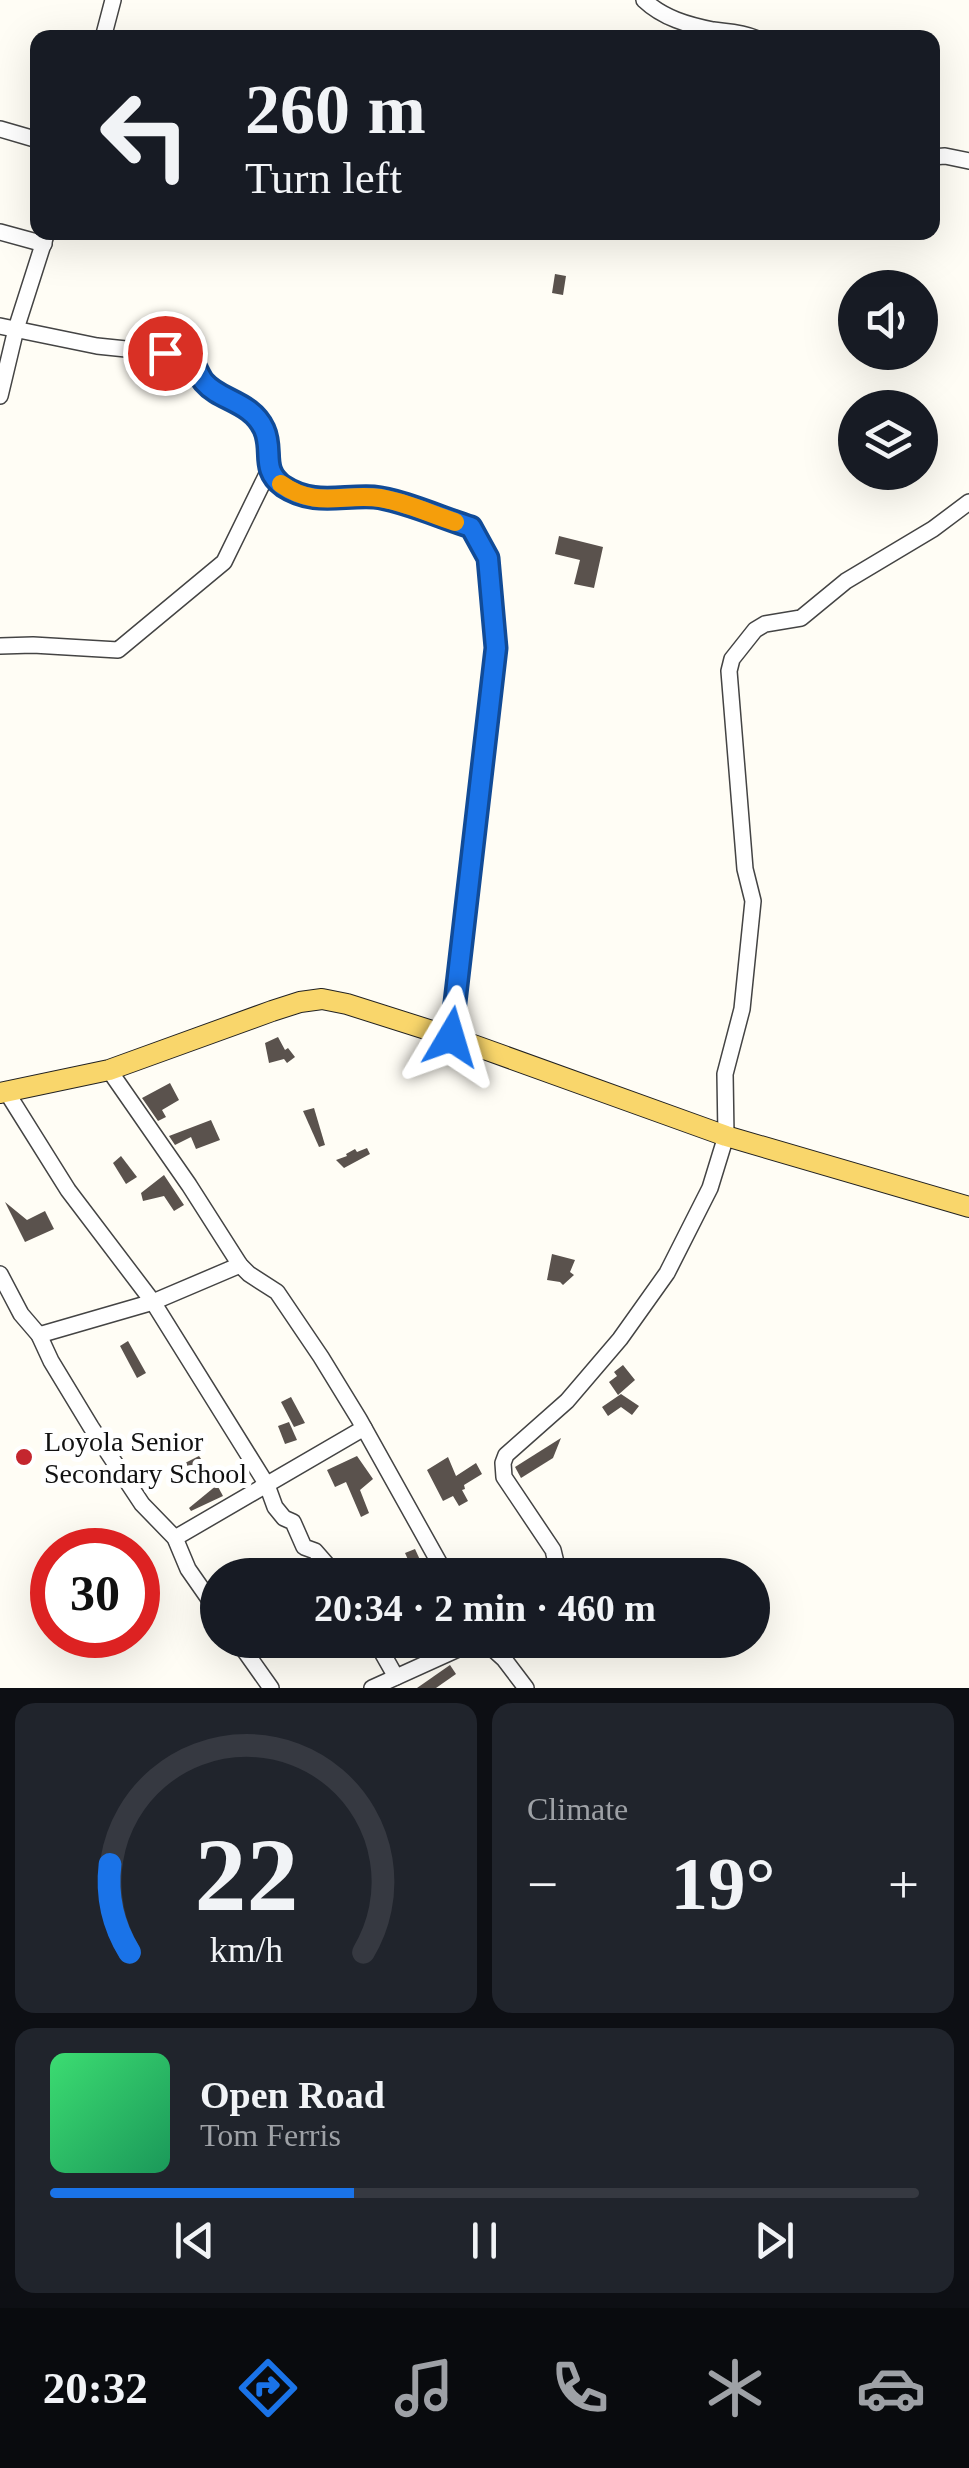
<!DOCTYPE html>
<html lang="en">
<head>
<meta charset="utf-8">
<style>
	:root { --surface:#171b24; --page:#20242c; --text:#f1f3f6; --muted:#9ea1a6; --line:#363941; --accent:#1a73e8 }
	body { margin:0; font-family:"Times New Roman",serif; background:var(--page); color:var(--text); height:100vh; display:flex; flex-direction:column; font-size:38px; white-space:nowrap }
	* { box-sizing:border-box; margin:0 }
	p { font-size:32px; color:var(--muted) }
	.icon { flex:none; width:55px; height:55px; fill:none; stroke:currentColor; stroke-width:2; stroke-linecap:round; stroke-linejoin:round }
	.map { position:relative; height:1688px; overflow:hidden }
	.drawer { display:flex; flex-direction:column; gap:15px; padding:15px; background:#0d0f14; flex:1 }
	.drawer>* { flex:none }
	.hud { position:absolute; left:30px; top:30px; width:910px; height:210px; border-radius:20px; box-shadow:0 10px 40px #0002; background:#171b24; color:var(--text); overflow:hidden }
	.tools { position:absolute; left:838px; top:270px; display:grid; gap:20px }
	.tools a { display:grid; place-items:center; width:100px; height:100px; border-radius:50%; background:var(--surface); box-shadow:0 10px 40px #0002; font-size:50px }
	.speed { position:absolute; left:30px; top:1528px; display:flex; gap:20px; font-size:50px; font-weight:700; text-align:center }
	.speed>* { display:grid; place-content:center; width:130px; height:130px; border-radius:50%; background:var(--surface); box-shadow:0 10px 40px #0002; line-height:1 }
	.speed .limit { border:15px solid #d22; background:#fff; color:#111 }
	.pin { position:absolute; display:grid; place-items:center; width:85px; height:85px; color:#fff; margin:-42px; border:5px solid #fff; border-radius:50%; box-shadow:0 2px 10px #0007 }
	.me { position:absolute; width:110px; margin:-55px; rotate:7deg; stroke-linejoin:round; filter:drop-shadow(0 0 8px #0008) }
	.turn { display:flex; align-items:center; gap:35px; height:210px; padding:0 50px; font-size:45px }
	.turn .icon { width:130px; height:130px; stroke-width:2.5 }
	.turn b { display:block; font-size:70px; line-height:85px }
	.big { font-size:75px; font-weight:800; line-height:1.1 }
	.drawer .card { flex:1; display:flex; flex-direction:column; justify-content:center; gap:15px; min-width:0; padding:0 35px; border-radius:20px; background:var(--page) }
	.drawer .dial { align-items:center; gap:0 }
	.dial svg { height:260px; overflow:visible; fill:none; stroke:var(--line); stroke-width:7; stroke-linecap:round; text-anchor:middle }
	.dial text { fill:var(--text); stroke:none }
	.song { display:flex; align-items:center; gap:30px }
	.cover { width:120px; height:120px; border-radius:15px; background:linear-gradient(135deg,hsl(140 70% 55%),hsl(150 70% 35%)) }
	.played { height:10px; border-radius:5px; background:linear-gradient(90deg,var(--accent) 35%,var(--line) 35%) }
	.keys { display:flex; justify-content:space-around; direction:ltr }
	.heat { display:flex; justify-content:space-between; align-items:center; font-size:55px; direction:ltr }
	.drawer .tiles { flex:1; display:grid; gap:15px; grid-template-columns:1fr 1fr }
	.card:last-child { grid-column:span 2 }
	.trip { position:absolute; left:200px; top:1558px; width:570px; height:100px; border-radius:50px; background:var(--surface); box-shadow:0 10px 40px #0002; font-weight:800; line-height:100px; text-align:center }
	.tabs { display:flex; height:160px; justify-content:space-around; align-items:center; background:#090b0e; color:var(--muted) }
	.tabs .icon { width:70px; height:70px }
	.tabs .active { color:var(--accent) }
	.tabs b { font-size:45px; color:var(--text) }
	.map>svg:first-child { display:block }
	.building { fill:#5a524d }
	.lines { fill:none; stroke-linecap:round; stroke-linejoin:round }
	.minor-casing { stroke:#444; stroke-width:18 }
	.major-casing { stroke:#222; stroke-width:22 }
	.minor { stroke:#fff; stroke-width:15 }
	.major { stroke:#f9d66b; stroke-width:20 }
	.route-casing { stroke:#114b97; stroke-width:25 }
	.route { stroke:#1a73e8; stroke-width:18 }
	.slow { stroke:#f59e0b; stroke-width:18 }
	.poi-dot { fill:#c4262e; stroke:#fff; stroke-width:4 }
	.labels { text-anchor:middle; stroke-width:10; stroke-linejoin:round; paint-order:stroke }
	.poi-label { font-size:28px; fill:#111; stroke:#fff; text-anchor:start }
</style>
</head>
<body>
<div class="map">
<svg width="969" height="1688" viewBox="0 0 969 1688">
	<rect width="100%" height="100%" fill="#fffdf5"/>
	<g class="building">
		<path d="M555 274 566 276 563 295 552 293Z"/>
		<path d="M559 536 603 547 594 588 574 584 580 560 555 554Z"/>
		<path d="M278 1037 285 1050 288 1048 295 1057 287 1063 284 1059 269 1063 265 1043Z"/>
		<path d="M170 1083 179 1100 162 1110 166 1117 158 1121 142 1098Z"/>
		<path d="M314 1108 325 1145 319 1147 303 1111Z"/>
		<path d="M211 1120 220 1140 196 1149 191 1137 175 1145 169 1136Z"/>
		<path d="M367 1148 370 1154 344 1168 336 1160 347 1156 346 1154 355 1149 357 1152Z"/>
		<path d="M121 1156 137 1177 126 1184 113 1163Z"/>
		<path d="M164 1175 184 1205 174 1211 164 1196 143 1201 141 1193Z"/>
		<path d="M5 1202 27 1220 45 1211 54 1229 25 1242Z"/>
		<path d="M552 1254 575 1260 570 1272 574 1275 563 1285 560 1282 547 1280Z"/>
		<path d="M128 1341 146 1373 137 1378 120 1346Z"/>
		<path d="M623 1365 635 1380 618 1395 609 1382 617 1376 614 1372Z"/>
		<path d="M621 1394 639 1406 632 1415 621 1407 608 1416 602 1407Z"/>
		<path d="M291 1397 305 1423 294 1427 281 1402Z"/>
		<path d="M289 1422 297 1440 285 1444 278 1426Z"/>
		<path d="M561 1438 553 1458 521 1478 515 1467Z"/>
		<path d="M199 1456 210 1472 191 1481 183 1464Z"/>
		<path d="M357 1456 373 1479 360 1490 369 1513 361 1517 346 1482 335 1487 327 1470Z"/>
		<path d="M448 1457 456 1476 476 1463 482 1474 464 1485 465 1489 462 1490 468 1501 459 1506 453 1496 443 1501 427 1470Z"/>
		<path d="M217 1485 223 1496 191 1511 189 1508Z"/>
		<path d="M415 1549 427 1575H415L405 1553Z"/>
		<path d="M450 1665 456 1674 436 1688H417Z"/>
	</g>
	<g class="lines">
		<defs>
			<g id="minor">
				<path d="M644 0C663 18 688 25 713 30 728 32 741 32 755 38"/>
				<path d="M103 38 113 0"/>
				<path d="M0 129 38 140"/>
				<path d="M932 157 945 156 969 161"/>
				<path d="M0 232 44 244"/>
				<path d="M0 326 97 346 165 353 192 362C196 368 199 377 204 382 216 397 241 401 255 417 273 437 260 465 277 481 310 512 351 490 389 500 417 507 444 518 471 527L487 558 496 648 451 1037"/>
				<path d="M0 396 16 329 47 232"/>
				<path d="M0 646 33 645 118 650 224 562 269 470"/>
				<path d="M109 1070 189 1185 240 1265 249 1274 277 1292 321 1357 359 1419 446 1575"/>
				<path d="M6 1091 68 1190 153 1302 267 1485 275 1507 284 1518 293 1522 304 1547 315 1551 336 1575"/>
				<path d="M0 1274 21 1314 39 1335 51 1361 91 1427 142 1504 175 1538 188 1569 218 1612"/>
				<path d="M39 1335 153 1302 240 1265"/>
				<path d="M175 1538 364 1428"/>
				<path d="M559 1575 553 1550 504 1477 503 1463 506 1455 567 1401 620 1339 667 1273 710 1188 726 1136 725 1074 742 1009 753 901 745 869 729 671 732 659 755 630 765 624 801 618 846 581 933 529 969 502"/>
				<path d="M237 1640 271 1688"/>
				<path d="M375 1640 396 1677"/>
				<path d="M483 1640 504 1659 526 1688"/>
				<path d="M372 1688 478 1640"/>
			</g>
			<path id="major" d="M0 1093 109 1070 272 1011 300 1002 322 999 347 1004 451 1037 726 1136 969 1207"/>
		</defs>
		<use href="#minor" class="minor-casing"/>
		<use href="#major" class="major-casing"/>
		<use href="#minor" class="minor"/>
		<use href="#major" class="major"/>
	</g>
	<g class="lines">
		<defs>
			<path id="route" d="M165 353 192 362C197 368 199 376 204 382 220 401 251 401 264 429 274 451 260 469 283 486 313 506 341 495 374 497 399 499 445 519 471 527L488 558 496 648 451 1037"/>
		</defs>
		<use href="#route" class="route-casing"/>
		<use href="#route" class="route"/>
		<path class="slow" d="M281 484C316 509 343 493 380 498 405 502 431 514 455 522"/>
	</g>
	<circle class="poi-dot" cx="24" cy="1457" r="10"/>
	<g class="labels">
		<g class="poi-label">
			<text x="44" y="1451">Loyola Senior<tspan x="44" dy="32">Secondary School</tspan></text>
		</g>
	</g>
</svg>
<div class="tools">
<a><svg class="icon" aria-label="sound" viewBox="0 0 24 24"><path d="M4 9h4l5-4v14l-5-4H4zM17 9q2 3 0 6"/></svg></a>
<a><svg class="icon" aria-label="layers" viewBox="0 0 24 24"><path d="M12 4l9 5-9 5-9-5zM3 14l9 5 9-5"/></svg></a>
</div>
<div class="speed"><div class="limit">30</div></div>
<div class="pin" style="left:165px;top:353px;background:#d93025"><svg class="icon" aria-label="arrive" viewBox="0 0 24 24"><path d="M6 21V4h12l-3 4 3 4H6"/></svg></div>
<svg class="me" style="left:451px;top:1037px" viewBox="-20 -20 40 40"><path d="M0-17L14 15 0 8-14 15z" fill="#1a73e8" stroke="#fff" stroke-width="4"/></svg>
<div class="trip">20:34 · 2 min · 460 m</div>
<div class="hud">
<div class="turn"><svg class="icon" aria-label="left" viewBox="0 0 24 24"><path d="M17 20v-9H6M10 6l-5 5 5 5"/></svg><div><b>260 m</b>Turn left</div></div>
</div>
</div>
<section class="drawer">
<div class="tiles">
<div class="card dial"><svg viewBox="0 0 100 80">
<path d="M14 69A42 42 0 1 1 86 69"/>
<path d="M14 69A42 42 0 0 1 8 42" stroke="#1a73e8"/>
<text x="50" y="56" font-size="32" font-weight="700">22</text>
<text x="50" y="72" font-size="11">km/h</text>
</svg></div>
<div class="card"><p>Climate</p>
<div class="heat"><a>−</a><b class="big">19°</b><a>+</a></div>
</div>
<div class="card">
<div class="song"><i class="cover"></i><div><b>Open Road</b><p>Tom Ferris</p></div></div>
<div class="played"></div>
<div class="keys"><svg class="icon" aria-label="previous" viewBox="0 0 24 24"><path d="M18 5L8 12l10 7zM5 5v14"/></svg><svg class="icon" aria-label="pause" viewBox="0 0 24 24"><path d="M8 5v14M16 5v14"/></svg><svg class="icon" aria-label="next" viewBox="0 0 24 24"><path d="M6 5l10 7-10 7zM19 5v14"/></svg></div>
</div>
</div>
</section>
<nav class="tabs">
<b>20:32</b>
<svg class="icon active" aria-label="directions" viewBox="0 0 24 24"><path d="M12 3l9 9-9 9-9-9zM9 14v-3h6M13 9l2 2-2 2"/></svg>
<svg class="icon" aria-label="music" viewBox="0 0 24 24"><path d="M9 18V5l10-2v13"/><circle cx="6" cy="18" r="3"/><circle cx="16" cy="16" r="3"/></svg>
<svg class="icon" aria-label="phone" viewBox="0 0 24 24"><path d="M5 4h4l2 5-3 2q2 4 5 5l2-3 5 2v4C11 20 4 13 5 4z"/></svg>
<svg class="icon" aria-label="climate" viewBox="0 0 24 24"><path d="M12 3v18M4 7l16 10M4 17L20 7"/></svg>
<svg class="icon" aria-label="car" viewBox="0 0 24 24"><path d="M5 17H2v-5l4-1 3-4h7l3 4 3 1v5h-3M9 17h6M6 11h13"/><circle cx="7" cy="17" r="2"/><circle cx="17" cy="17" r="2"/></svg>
</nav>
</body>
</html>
